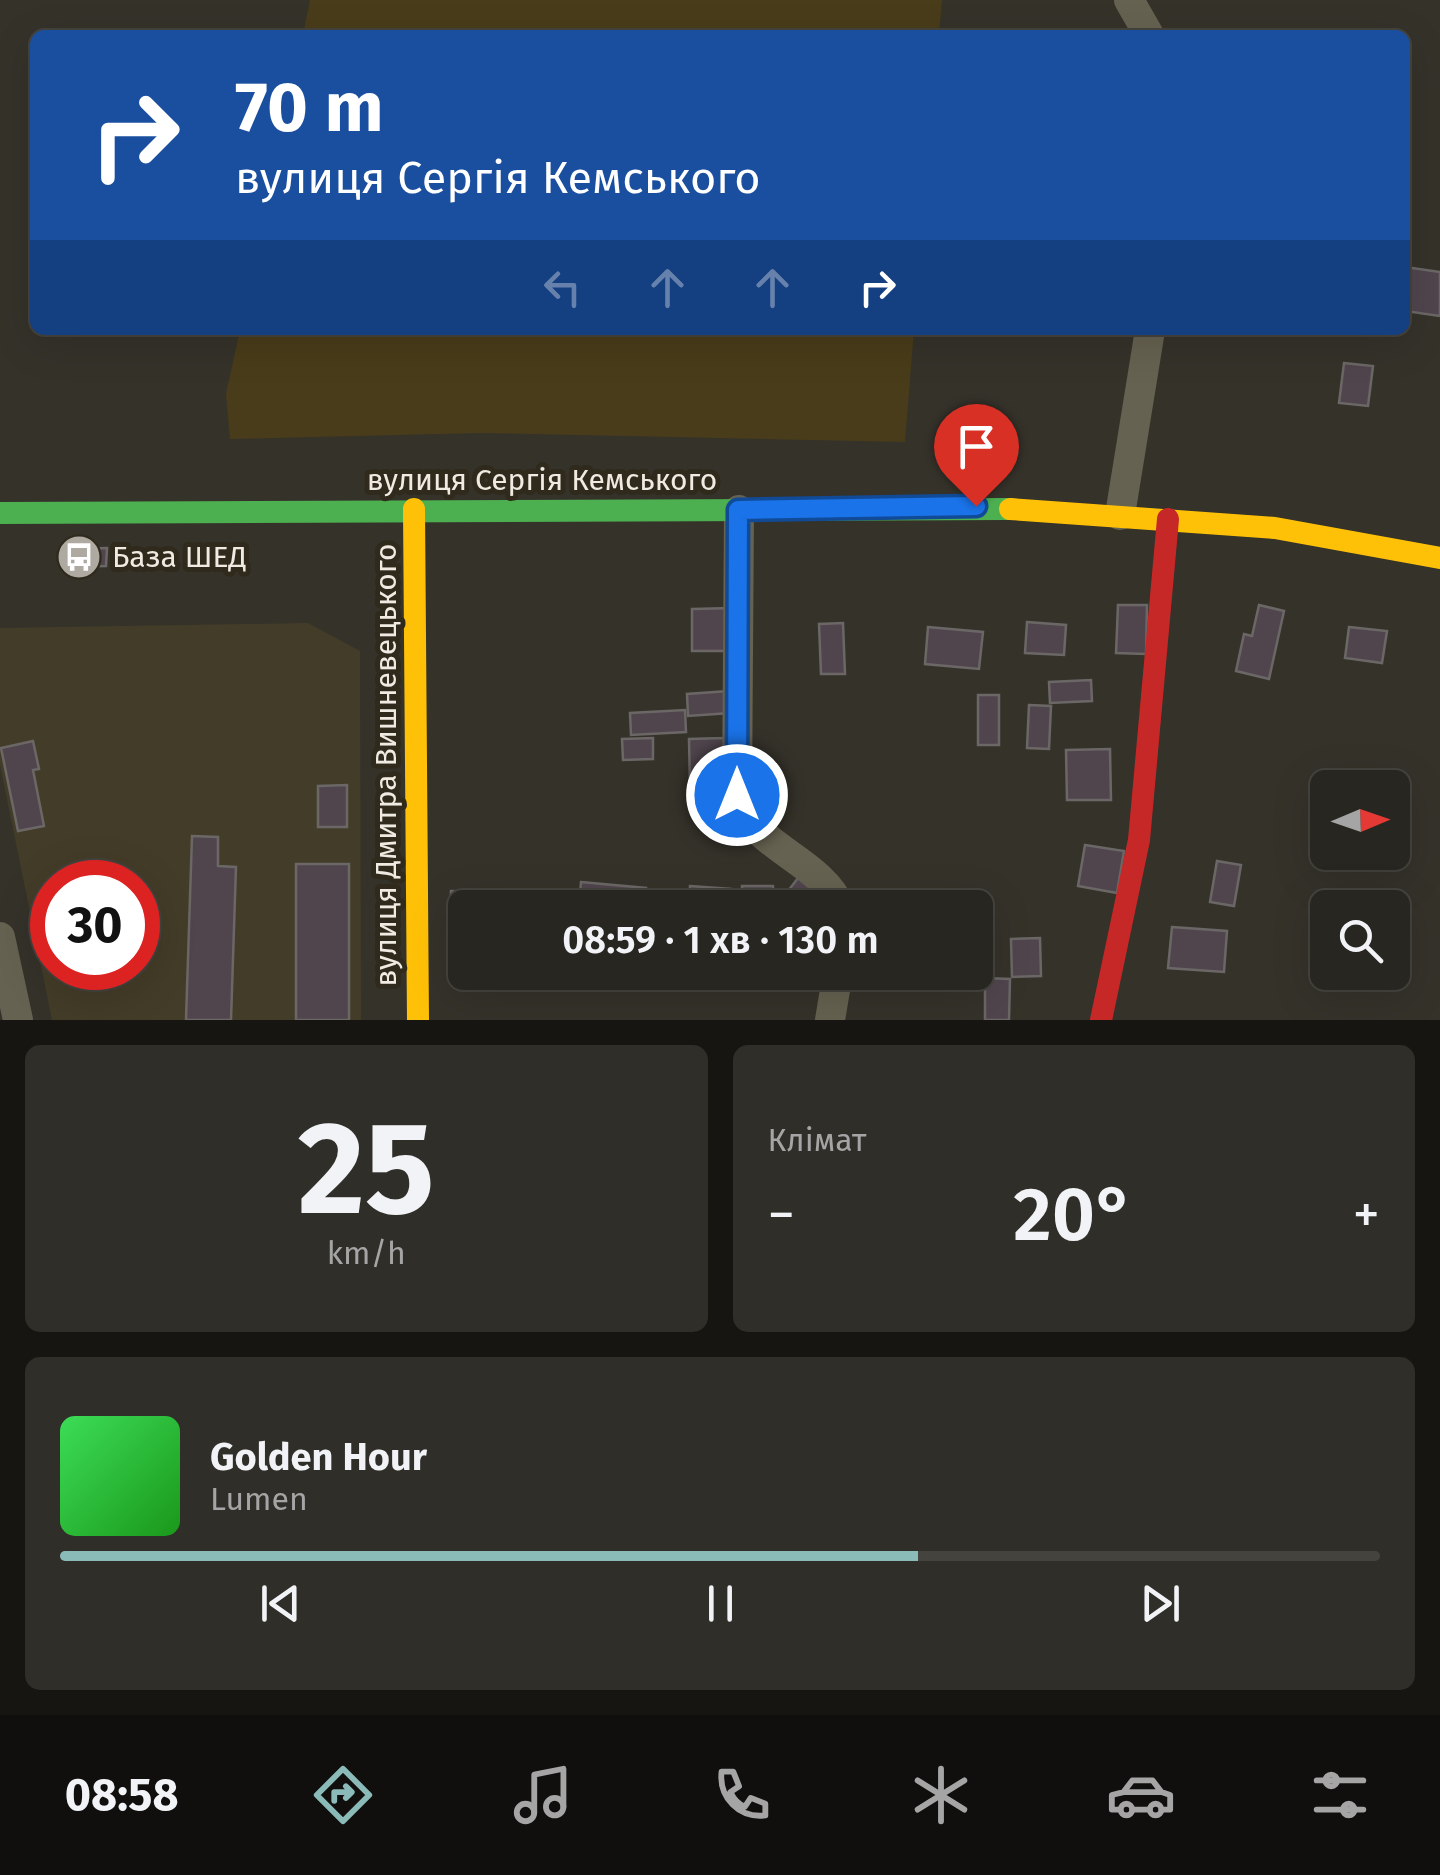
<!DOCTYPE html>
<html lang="uk">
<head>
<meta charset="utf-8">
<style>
	:root { --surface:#282620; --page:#302e29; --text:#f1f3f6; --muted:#a5a5a5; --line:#44433e; --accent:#8bbbb9 }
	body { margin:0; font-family:"Fira Sans",sans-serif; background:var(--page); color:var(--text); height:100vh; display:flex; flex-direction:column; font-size:38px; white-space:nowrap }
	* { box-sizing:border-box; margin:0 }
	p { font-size:32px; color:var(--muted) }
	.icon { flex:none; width:55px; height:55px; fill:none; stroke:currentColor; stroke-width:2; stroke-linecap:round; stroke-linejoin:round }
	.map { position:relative; height:1020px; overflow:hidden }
	.drawer { display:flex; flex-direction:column; gap:25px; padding:25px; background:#161512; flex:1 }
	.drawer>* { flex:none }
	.guide { position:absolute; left:30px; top:30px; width:1380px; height:305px; border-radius:15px; box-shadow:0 10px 40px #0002,0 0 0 2px var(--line); background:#1a4fa0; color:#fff; overflow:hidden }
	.needle { width:65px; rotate:88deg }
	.controls { position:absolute; left:1310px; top:770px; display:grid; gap:20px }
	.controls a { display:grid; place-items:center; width:100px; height:100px; border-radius:15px; background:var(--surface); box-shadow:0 10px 40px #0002,0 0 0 2px var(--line); font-size:50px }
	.speed { position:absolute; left:30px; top:860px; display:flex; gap:20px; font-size:50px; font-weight:700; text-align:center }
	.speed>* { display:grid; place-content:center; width:130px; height:130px; border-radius:50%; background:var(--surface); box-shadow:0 10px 40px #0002,0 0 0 2px var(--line); line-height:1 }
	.speed .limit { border:15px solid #d22; background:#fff; color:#111 }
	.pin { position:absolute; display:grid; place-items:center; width:85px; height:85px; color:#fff; margin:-102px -42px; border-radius:50% 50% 50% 0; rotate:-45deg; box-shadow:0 0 10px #0007 }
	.pin .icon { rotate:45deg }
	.me { position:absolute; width:110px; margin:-55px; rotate:0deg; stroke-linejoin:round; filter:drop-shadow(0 0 8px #0008) }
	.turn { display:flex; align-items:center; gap:35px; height:210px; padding:0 40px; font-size:45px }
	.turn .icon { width:130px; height:130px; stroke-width:2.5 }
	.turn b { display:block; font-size:70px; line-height:85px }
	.lanes { display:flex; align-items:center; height:95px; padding:0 40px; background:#0003; justify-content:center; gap:50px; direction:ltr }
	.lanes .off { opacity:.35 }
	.big { font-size:75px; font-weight:600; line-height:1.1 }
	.drawer .card { flex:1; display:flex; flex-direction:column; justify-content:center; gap:15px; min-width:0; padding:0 35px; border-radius:15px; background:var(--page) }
	.drawer .dial { align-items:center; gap:0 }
	.dial b { font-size:130px; line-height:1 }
	.song { display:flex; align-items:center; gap:30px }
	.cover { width:120px; height:120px; border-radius:15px; background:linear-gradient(135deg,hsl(130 70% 55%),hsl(120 70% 35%)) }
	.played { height:10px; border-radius:5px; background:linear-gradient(90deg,var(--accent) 65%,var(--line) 65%) }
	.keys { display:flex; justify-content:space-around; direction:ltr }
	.heat { display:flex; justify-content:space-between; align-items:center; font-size:55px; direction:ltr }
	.drawer .tiles { flex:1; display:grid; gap:25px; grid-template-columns:1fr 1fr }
	.card:last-child { grid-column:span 2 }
	.trip { position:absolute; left:448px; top:890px; width:545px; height:100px; border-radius:15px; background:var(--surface); box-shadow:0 10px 40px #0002,0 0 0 2px var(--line); font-weight:600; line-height:100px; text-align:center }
	.tab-bar { display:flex; height:160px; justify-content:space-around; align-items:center; background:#100f0d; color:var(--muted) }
	.tab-bar .icon { width:70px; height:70px }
	.tab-bar .on { color:var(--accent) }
	.tab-bar b { font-size:45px; color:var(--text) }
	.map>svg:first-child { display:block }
	.built { fill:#433c28; fill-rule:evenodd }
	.green { fill:#493c1a }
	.building { fill:#50454d; stroke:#6b6766; stroke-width:2.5 }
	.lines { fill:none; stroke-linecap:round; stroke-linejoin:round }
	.street { stroke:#666251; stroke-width:30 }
	.fast { stroke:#4caf50; stroke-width:22 }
	.slow { stroke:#ffc107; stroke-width:22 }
	.jam { stroke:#c62828; stroke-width:22 }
	.route-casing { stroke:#114b97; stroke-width:25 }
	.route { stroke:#1a73e8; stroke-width:18 }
	.labels { text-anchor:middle; stroke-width:10; stroke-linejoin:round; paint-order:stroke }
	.street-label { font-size:30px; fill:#efebe2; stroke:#2f2a1c }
	.poi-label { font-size:30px; fill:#efebe2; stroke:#2f2a1c; text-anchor:start }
</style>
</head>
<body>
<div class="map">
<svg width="1440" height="1020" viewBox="0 0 1440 1020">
	<rect width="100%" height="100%" fill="#35322a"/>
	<path class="built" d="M308 623 360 651 361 1020H52L0 765V628ZM52 882H138V968H52Z"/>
	<g class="green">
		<path d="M310 0H942L939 35H303Z"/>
		<path d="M240 330H914L905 442 481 433 230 439 226 394Z"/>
	</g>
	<g class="building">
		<path d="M1405 267 1440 272V316L1405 311Z"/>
		<path d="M1344 363 1373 366 1368 406 1339 403Z"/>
		<path d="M107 548 106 566 63 567V549Z"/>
		<path d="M1118 605H1147L1146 654 1116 653Z"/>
		<path d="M1259 605 1284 611 1269 679 1236 671 1244 634 1252 636Z"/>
		<path d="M732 608V651H692V609Z"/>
		<path d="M1027 622 1066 625 1064 655 1025 653Z"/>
		<path d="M843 623 845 674H821L819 624Z"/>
		<path d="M928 627 983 632 979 669 925 664Z"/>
		<path d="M1349 627 1387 631 1382 663 1345 658Z"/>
		<path d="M1091 680 1092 701 1050 703 1049 682Z"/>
		<path d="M728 691 730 713 688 716 687 694Z"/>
		<rect x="978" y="695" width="21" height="50"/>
		<path d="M1029 705 1051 706 1049 749 1027 748Z"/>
		<path d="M685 710 686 732 631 735 630 713Z"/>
		<path d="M653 738V759L623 760 622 739Z"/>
		<path d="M725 738 727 789 690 790 689 739Z"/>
		<path d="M33 741 39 769 33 770 44 826 18 831 1 748Z"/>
		<path d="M1110 749 1111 800H1067L1066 750Z"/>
		<path d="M347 785V827H318V786Z"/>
		<path d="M192 836 218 837V866L236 867 231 1020H186Z"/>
		<path d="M1085 845 1124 851 1117 893 1078 886Z"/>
		<path d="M1217 861 1241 865 1234 906 1210 902Z"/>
		<rect x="296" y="864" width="53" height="156"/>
		<path d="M798 878 821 896 812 908H802L785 895Z"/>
		<path d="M581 882 646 888 644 908 579 906Z"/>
		<path d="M690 886 731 889 729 908H688Z"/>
		<rect x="742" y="886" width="31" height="22"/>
		<path d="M451 891 476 892V908L450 911Z"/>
		<path d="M1172 927 1227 931 1224 972 1168 968Z"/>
		<path d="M1040 938 1041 976 1012 977 1011 939Z"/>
		<path d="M604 972H647V983L604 981Z"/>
		<path d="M727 972H774V988H728Z"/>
		<path d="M985 978 1010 979 1009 1020H985Z"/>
	</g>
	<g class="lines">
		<g class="street">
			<path d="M1129 0 1149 35"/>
			<path d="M739 510 737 795C751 848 820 858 841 908"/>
			<path d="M1120 515 1150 330"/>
			<path d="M0 937 18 1020"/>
			<path d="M830 1020 838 972"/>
		</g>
		<path class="fast" d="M0 513 1010 509"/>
		<g class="slow">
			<path d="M414 509 418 1020"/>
			<path d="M1010 509 1275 528 1440 558"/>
		</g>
		<path class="jam" d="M1101 1020 1139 840 1168 519"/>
	</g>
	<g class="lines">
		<defs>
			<path id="route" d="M737 795 738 510 976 506"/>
		</defs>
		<use href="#route" class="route-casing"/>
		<use href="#route" class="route"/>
	</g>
	<defs>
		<symbol id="bus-disc" viewBox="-11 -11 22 22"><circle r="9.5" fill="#aeaaa2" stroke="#2f2a1c"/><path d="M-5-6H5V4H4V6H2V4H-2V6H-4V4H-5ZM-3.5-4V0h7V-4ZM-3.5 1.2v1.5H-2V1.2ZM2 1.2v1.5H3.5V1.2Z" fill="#fff"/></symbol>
	</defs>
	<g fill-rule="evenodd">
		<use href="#bus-disc" x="54" y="532" width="50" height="50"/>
	</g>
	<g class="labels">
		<g class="street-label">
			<text x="542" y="490">вулиця Сергія Кемського</text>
			<text transform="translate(386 765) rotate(-90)" y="10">вулиця Дмитра Вишневецького</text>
		</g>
		<g class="poi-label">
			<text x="112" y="567">База ШЕД</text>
		</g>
	</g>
</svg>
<div class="controls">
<a><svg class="needle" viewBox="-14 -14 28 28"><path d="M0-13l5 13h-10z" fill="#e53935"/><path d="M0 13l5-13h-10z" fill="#a5a5a5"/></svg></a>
<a><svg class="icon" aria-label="search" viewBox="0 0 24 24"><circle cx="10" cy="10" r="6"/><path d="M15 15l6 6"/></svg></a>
</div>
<div class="speed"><div class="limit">30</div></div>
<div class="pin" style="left:976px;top:506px;background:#d93025"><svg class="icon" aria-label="arrive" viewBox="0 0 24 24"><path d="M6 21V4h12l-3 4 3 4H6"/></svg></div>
<svg class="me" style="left:737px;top:795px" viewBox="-20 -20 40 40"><circle r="17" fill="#1a73e8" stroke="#fff" stroke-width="3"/><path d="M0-11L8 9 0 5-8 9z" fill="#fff"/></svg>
<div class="trip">08:59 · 1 хв · 130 m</div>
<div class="guide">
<div class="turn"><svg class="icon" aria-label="right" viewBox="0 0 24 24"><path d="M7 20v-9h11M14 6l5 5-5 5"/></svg><div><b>70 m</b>вулиця Сергія Кемського</div></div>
<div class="lanes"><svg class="icon off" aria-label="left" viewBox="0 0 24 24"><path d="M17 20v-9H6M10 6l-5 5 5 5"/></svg><svg class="icon off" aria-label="ahead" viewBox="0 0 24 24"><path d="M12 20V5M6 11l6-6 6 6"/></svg><svg class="icon off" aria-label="ahead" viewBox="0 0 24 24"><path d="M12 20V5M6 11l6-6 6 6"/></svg><svg class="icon" aria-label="right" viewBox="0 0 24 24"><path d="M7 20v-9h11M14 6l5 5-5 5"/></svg></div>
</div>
</div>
<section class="drawer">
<div class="tiles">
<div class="card dial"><b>25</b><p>km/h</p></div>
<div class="card"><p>Клімат</p>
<div class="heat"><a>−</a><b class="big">20°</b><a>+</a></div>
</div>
<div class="card">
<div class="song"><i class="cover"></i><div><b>Golden Hour</b><p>Lumen</p></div></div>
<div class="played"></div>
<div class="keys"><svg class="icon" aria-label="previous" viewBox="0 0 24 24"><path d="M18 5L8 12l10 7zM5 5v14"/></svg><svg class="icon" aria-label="pause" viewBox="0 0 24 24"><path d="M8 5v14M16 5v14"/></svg><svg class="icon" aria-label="next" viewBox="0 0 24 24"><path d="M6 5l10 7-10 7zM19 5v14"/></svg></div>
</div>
</div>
</section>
<nav class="tab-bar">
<b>08:58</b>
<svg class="icon on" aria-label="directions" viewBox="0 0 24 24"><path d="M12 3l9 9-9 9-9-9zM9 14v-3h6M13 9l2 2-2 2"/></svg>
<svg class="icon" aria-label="music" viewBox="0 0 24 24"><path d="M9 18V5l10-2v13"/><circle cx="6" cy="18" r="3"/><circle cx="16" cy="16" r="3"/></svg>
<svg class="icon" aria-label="phone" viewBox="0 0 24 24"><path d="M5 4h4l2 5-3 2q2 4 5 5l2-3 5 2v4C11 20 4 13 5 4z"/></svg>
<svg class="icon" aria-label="climate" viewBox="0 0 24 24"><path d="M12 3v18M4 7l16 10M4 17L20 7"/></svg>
<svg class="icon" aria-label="car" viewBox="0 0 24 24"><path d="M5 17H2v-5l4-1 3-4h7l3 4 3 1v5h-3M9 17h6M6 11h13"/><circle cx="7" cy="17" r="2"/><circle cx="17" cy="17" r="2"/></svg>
<svg class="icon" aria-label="filters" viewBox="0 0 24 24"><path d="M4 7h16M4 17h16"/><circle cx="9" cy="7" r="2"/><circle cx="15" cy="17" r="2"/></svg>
</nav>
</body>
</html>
